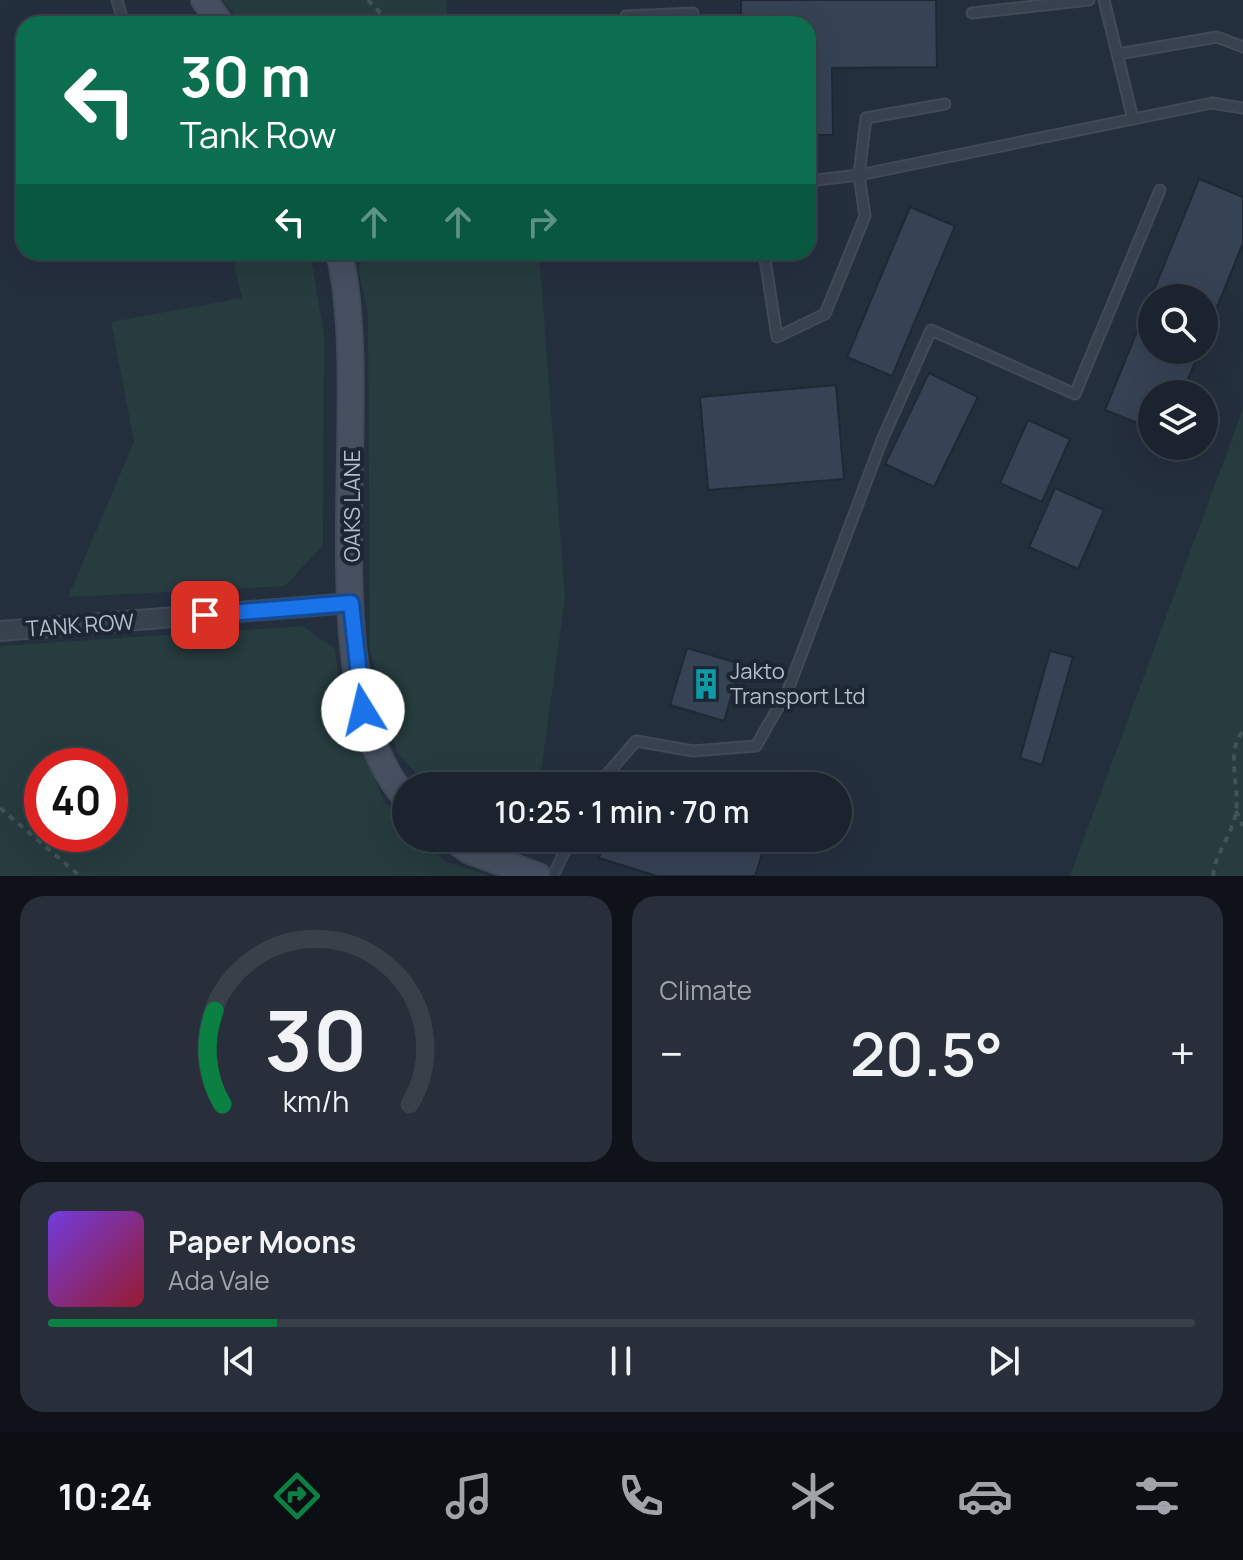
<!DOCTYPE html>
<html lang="en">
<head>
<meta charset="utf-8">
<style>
	:root { --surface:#1b232e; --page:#282f3a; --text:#f1f3f6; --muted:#a0a4aa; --line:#39404a; --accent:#0b8043 }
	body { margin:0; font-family:Manrope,sans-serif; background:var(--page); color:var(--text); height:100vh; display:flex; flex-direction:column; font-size:30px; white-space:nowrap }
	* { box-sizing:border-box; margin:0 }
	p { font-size:26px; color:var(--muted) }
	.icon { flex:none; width:44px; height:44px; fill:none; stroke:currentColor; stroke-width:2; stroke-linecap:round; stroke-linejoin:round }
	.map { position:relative; height:876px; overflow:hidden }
	.drawer { display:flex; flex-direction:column; gap:20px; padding:20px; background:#0f1319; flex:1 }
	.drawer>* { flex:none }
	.guide { position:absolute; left:16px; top:16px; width:800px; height:244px; border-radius:24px; box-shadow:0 8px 32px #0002,0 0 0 2px var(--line); background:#0b6e4f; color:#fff; overflow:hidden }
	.fabs { position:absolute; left:1138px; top:284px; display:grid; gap:16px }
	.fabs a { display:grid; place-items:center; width:80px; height:80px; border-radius:50%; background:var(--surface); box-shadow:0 8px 32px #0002,0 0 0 2px var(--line); font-size:40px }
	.speed { position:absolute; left:24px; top:748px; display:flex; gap:16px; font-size:40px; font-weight:700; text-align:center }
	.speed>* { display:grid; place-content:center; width:104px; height:104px; border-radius:50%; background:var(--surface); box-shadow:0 8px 32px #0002,0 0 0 2px var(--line); line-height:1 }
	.speed .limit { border:12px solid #d22; background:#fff; color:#111 }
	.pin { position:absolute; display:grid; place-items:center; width:68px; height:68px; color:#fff; margin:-34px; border-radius:16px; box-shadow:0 4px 12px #0006 }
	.me { position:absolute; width:88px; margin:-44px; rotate:351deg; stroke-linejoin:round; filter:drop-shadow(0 0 6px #0008) }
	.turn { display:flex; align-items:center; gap:28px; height:168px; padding:0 32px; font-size:36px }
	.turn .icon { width:104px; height:104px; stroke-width:2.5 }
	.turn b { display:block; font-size:56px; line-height:68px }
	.lanes { display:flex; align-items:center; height:76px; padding:0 32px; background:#0003; justify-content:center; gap:40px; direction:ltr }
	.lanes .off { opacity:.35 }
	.big { font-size:60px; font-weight:600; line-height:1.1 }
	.drawer .tile { flex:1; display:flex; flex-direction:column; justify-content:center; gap:12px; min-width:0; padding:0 28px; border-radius:24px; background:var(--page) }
	.drawer .dial { align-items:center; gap:0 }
	.dial svg { height:208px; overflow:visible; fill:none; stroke:var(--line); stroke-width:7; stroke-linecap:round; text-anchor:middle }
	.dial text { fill:var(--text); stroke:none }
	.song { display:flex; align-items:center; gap:24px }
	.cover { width:96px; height:96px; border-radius:12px; background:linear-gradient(135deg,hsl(260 70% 55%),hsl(350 70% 35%)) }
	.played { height:8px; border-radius:4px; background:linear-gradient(90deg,var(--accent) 20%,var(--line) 20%) }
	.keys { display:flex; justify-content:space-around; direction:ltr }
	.heat { display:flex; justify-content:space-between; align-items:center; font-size:44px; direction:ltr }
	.drawer .tiles { flex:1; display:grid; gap:20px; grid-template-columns:1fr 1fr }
	.tile:last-child { grid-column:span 2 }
	.trip { position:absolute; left:392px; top:772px; width:460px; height:80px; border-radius:40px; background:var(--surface); box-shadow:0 8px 32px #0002,0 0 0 2px var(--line); font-weight:600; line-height:80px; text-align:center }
	.dock { display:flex; height:128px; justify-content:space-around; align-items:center; background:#0b0e12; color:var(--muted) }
	.dock .icon { width:56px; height:56px }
	.dock .selected { color:var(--accent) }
	.dock b { font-size:36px; color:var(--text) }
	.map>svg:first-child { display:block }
	.green { fill:#263c3f; fill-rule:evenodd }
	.building { fill:#364354; stroke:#1f2835; stroke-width:2 }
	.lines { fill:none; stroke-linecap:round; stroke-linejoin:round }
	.lane-casing { stroke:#414a57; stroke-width:13 }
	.street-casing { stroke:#414a57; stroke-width:22 }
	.secondary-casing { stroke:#414a57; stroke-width:28 }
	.path { stroke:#3f5557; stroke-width:4; stroke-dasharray:6 6; stroke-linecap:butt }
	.lane { stroke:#38414e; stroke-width:9 }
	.street { stroke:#38414e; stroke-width:18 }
	.secondary { stroke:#465061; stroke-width:24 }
	.route-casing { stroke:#114b97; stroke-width:20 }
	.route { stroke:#1a73e8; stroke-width:14 }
	.labels { text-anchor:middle; stroke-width:8; stroke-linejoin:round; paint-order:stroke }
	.street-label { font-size:22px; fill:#b4bcc9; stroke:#1d2633 }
	.poi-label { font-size:22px; fill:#b4bcc9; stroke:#1d2633; text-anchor:start }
</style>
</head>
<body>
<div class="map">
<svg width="1243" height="876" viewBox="0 0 1243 876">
	<rect width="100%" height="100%" fill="#242f3e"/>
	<g class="green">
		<path d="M223 0H446L448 24H242Z"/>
		<path d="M231 252H310L324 334 323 545 285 586 68 597 134 442 111 322 242 298Z"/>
		<path d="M367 252H539L565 598 539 786H427L397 752 370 650 368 314 358 267Z"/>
		<path d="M1243 409V876H1070Z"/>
		<path d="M303 626 335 649 340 689 384 802 406 823V838H421L446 862 491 876H0V646ZM110 766V834H42V766Z"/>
	</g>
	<g class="building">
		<path d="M741 0H936L937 67 832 68 833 135H808V24H741Z"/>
		<path d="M1199 179 1243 197V243L1204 339V298H1152V350H1200L1182 394H1152V429L1105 410Z"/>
		<path d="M910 207 955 226 892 376 847 357Z"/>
		<path d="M929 373 978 397 934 487 885 464Z"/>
		<path d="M836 385 844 479 708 490 700 397Z"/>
		<path d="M1028 420 1070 439 1042 502 1000 483Z"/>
		<path d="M1055 488 1104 510 1078 569 1029 547Z"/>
		<path d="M687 648 741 664 724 721 670 705Z"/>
		<path d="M1050 651 1073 657 1042 765 1020 758Z"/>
		<path d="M605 838H767L755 876H657L599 858Z"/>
	</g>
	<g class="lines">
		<defs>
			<g id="lane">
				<path d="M117 0 124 24"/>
				<path d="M1104 0 1133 119"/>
				<path d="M972 13 1089 0"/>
				<path d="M624 24 626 16 693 13"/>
				<path d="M1118 54 1217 37 1243 47"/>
				<path d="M808 181 859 175 1212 103 1243 108"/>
				<path d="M764 252 777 337 825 314 865 216 859 175 866 118 945 104"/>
				<path d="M597 786 636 741 693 751 756 746 788 690 882 440 931 330 1075 394 1160 190"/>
				<path d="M553 876 571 838"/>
			</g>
			<path id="street" d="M0 631 351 603"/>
			<g id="secondary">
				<path d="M204 0 221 24"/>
				<path d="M339 252C375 399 307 690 406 798"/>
				<path d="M451 838 470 851 538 876"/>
			</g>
		</defs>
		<use href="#lane" class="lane-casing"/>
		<use href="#street" class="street-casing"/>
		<use href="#secondary" class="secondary-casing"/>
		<g class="path">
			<path d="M368 0 391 24"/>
			<path d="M0 808 80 876"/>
			<path d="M1236 811 1243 826"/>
			<path d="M1213 876C1215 853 1233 834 1236 811 1240 786 1225 753 1243 731"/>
		</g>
		<use href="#lane" class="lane"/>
		<use href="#street" class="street"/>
		<use href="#secondary" class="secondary"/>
	</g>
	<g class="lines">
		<defs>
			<path id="route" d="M205 615 351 603 363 710"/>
		</defs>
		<use href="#route" class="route-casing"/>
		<use href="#route" class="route"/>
	</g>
	<defs>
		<symbol id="building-bare" viewBox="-9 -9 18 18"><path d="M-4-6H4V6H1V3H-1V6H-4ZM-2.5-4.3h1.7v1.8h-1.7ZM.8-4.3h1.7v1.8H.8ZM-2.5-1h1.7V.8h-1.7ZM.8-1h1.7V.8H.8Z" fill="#0f9aa8" stroke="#1d2633" stroke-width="2.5" paint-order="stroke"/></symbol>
	</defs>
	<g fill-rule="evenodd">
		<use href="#building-bare" x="684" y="662" width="44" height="44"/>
	</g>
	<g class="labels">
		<g class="street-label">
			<text transform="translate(352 506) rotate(-90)" y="8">OAKS LANE</text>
			<text transform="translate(80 625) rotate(-4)" y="8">TANK ROW</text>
		</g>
		<g class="poi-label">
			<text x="730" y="679">Jakto<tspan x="730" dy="25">Transport Ltd</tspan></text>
		</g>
	</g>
</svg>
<div class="fabs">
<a><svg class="icon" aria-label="search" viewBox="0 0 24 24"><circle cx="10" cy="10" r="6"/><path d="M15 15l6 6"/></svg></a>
<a><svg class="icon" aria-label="layers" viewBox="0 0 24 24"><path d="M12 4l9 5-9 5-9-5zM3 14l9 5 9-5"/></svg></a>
</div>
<div class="speed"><div class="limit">40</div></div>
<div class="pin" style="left:205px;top:615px;background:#d93025"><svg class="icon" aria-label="arrive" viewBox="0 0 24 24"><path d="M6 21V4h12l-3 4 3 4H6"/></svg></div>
<svg class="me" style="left:363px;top:710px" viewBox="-20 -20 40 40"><circle r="19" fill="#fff"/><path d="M0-13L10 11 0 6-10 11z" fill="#1a73e8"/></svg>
<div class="trip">10:25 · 1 min · 70 m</div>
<div class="guide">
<div class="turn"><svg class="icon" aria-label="left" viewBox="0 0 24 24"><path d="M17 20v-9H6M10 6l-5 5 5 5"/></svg><div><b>30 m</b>Tank Row</div></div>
<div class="lanes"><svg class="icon" aria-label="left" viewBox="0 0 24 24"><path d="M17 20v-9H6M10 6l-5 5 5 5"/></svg><svg class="icon off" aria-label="ahead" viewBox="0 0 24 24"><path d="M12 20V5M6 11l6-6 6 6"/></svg><svg class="icon off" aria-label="ahead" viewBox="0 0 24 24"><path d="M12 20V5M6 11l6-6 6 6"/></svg><svg class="icon off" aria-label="right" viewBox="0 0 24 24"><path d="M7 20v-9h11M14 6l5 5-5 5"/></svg></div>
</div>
</div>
<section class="drawer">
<div class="tiles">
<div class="tile dial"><svg viewBox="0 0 100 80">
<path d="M14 69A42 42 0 1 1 86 69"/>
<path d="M14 69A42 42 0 0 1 11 33" stroke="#0b8043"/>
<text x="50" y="56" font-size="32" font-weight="700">30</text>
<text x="50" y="72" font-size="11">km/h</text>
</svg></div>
<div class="tile"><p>Climate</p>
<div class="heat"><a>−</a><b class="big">20.5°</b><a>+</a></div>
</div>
<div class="tile">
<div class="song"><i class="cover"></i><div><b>Paper Moons</b><p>Ada Vale</p></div></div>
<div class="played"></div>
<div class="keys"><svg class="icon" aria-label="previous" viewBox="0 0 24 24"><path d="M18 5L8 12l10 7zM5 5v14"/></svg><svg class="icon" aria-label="pause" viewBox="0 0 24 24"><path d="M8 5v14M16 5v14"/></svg><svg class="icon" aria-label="next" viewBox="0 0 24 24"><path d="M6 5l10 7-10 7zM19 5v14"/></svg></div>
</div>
</div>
</section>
<nav class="dock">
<b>10:24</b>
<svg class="icon selected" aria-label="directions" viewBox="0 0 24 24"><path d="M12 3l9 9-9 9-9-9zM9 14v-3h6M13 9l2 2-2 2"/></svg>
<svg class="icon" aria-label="music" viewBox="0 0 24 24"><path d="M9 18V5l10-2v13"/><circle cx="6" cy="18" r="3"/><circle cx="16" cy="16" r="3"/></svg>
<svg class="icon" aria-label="phone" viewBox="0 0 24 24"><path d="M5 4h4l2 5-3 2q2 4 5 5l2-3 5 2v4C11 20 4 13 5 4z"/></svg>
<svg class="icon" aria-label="climate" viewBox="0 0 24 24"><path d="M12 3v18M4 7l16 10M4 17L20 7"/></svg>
<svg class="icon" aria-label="car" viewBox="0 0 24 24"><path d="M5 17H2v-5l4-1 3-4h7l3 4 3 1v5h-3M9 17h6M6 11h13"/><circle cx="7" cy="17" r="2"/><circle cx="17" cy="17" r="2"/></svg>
<svg class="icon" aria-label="filters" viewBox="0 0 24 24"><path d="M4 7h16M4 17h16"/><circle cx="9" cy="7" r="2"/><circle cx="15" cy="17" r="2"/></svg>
</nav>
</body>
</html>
